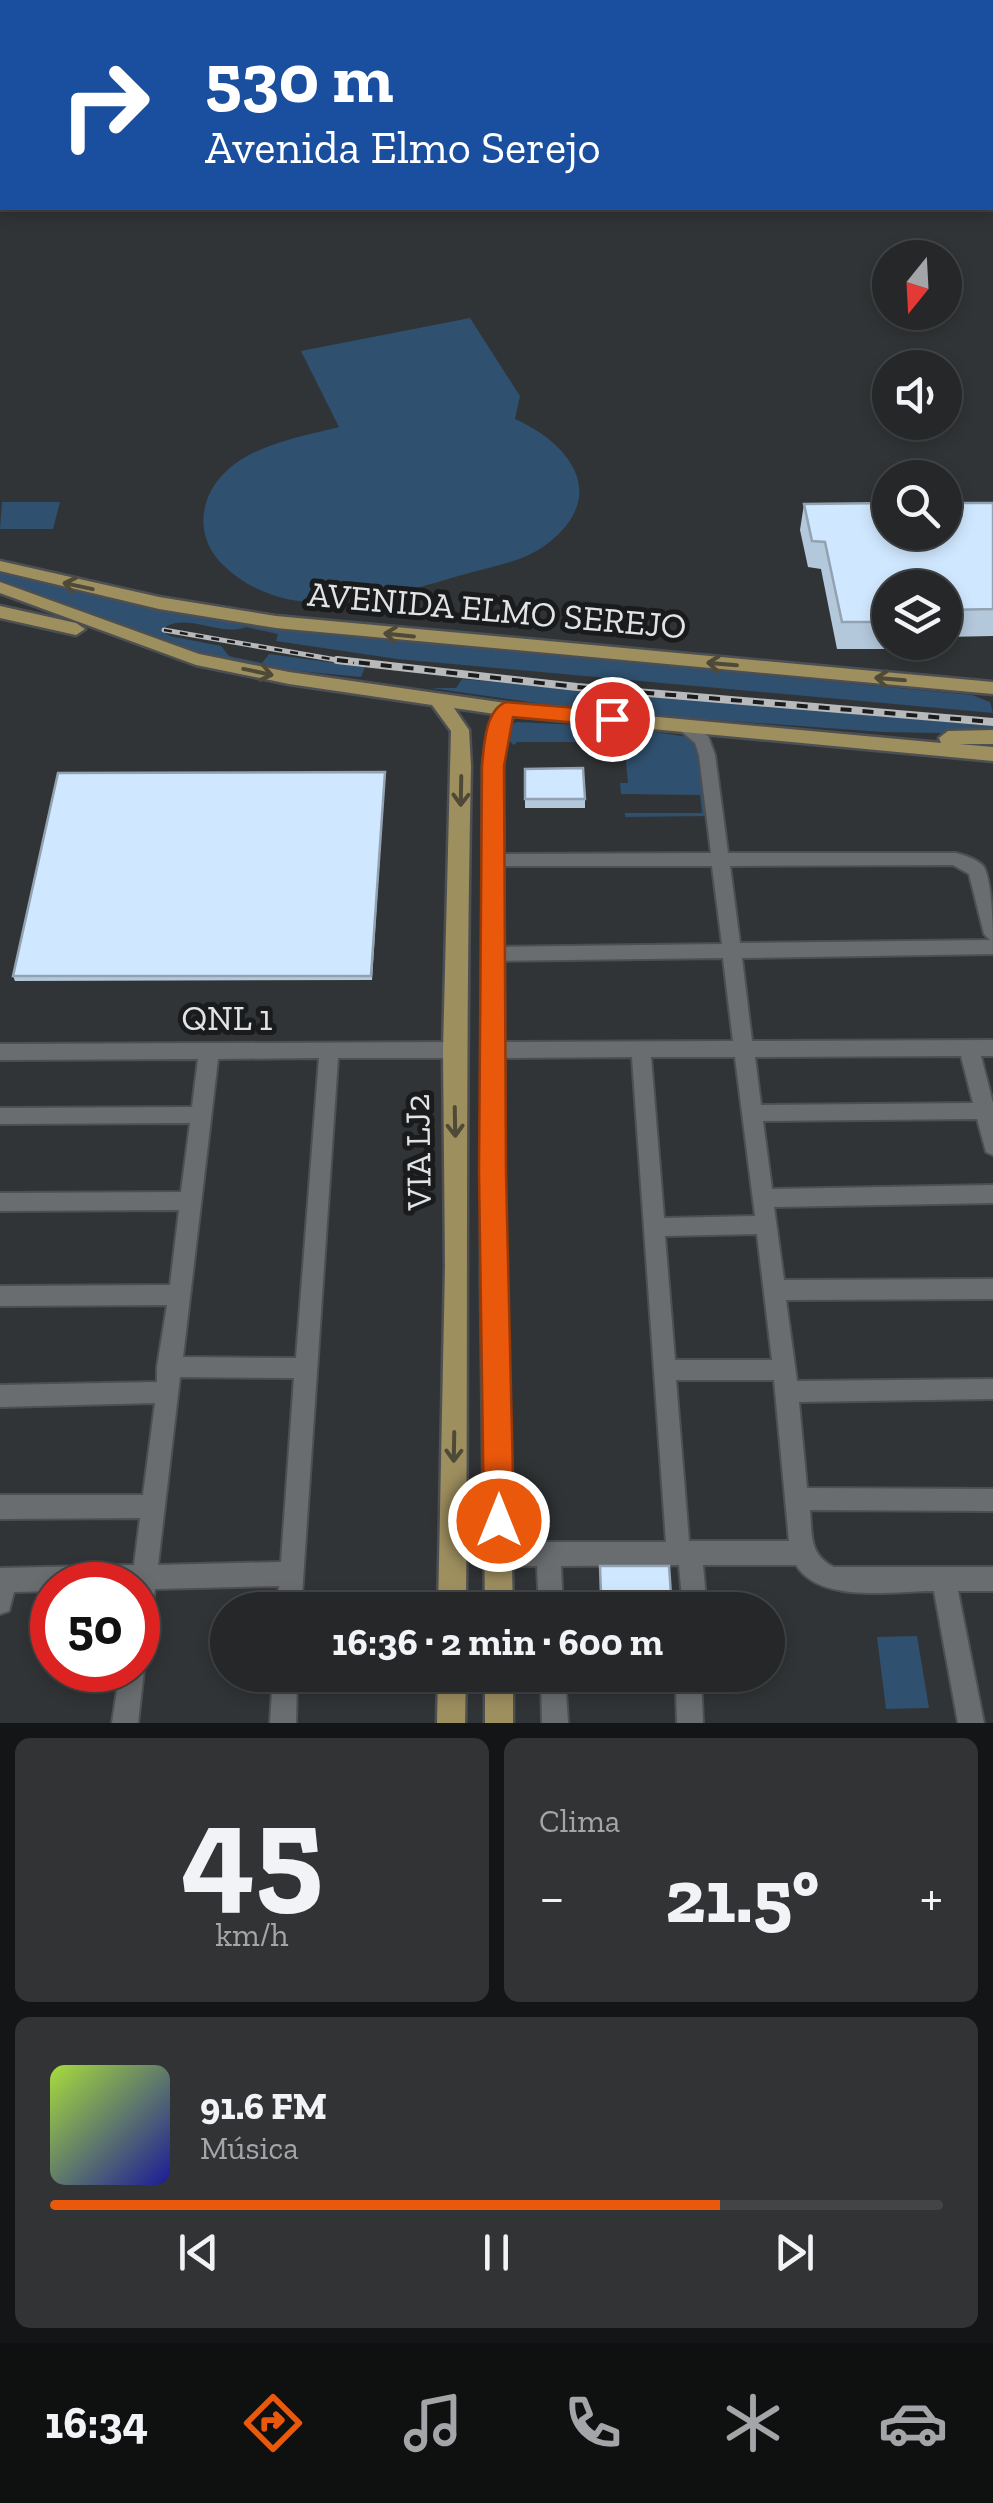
<!DOCTYPE html>
<html lang="pt">
<head>
<meta charset="utf-8">
<style>
	:root { --surface:#252728; --page:#313334; --text:#f1f3f6; --muted:#a3a5a8; --line:#424445; --accent:#ea580c }
	body { margin:0; font-family:"Zilla Slab",serif; background:var(--page); color:var(--text); height:100vh; display:flex; flex-direction:column; font-size:38px; white-space:nowrap }
	* { box-sizing:border-box; margin:0 }
	p { font-size:32px; color:var(--muted) }
	.icon { flex:none; width:55px; height:55px; fill:none; stroke:currentColor; stroke-width:2; stroke-linecap:round; stroke-linejoin:round }
	.map { position:relative; height:1723px; overflow:hidden }
	.drawer { display:flex; flex-direction:column; gap:15px; padding:15px; background:#141516; flex:1 }
	.drawer>* { flex:none }
	.hud { position:absolute; left:0px; top:0px; width:995px; height:210px; box-shadow:0 5px 15px #0003,0 0 0 2px var(--line); background:#1a4fa0; color:#fff; overflow:hidden }
	.needle { width:65px; rotate:198deg }
	.tools { position:absolute; left:872px; top:240px; display:grid; gap:20px }
	.tools a { display:grid; place-items:center; width:90px; height:90px; border-radius:50%; background:var(--surface); box-shadow:0 5px 15px #0003,0 0 0 2px var(--line); font-size:50px }
	.speed { position:absolute; left:30px; top:1562px; display:flex; gap:20px; font-size:50px; font-weight:700; text-align:center }
	.speed>* { display:grid; place-content:center; width:130px; height:130px; border-radius:50%; background:var(--surface); box-shadow:0 5px 15px #0003,0 0 0 2px var(--line); line-height:1 }
	.speed .limit { border:15px solid #d22; background:#fff; color:#111 }
	.pin { position:absolute; display:grid; place-items:center; width:85px; height:85px; color:#fff; margin:-42px; border:5px solid #fff; border-radius:50%; box-shadow:0 2px 10px #0007 }
	.me { position:absolute; width:110px; margin:-55px; rotate:0deg; stroke-linejoin:round; filter:drop-shadow(0 0 8px #0008) }
	.turn { display:flex; align-items:center; gap:35px; height:210px; padding:0 40px; font-size:45px }
	.turn .icon { width:130px; height:130px; stroke-width:2.5 }
	.turn b { display:block; font-size:70px; line-height:85px }
	.big { font-size:75px; font-weight:700; line-height:1.1 }
	.drawer .tile { flex:1; display:flex; flex-direction:column; justify-content:center; gap:15px; min-width:0; padding:0 35px; border-radius:15px; background:var(--page) }
	.drawer .dial { align-items:center; gap:0 }
	.dial b { font-size:130px; line-height:1 }
	.song { display:flex; align-items:center; gap:30px }
	.cover { width:120px; height:120px; border-radius:15px; background:linear-gradient(135deg,hsl(80 70% 55%),hsl(240 70% 35%)) }
	.played { height:10px; border-radius:5px; background:linear-gradient(90deg,var(--accent) 75%,var(--line) 75%) }
	.keys { display:flex; justify-content:space-around; direction:ltr }
	.heat { display:flex; justify-content:space-between; align-items:center; font-size:55px; direction:ltr }
	.drawer .tiles { flex:1; display:grid; gap:15px; grid-template-columns:1fr 1fr }
	.tile:last-child { grid-column:span 2 }
	.trip { position:absolute; left:210px; top:1592px; width:575px; height:100px; border-radius:50px; background:var(--surface); box-shadow:0 5px 15px #0003,0 0 0 2px var(--line); font-weight:700; line-height:100px; text-align:center }
	.menu { display:flex; height:160px; justify-content:space-around; align-items:center; background:#0f1010; color:var(--muted) }
	.menu .icon { width:70px; height:70px }
	.menu .on { color:var(--accent) }
	.menu b { font-size:45px; color:var(--text) }
	.map>svg:first-child { display:block }
	.green { fill:#2f506e }
	.lines { fill:none; stroke-linecap:round; stroke-linejoin:round }
	.minor-casing { stroke:#4d4f52; stroke-width:4 }
	.major-casing { stroke:#4d4f52; stroke-width:5 }
	.minor { fill:#6a6d70; fill-rule:evenodd }
	.major { fill:#9e8f5f; fill-rule:evenodd }
	.rail-far1-casing { stroke:#b7b9bb; stroke-width:5 }
	.rail-casing { stroke:#b7b9bb; stroke-width:8 }
	.rail-far1 { stroke:#1a1b1c; stroke-width:2.5; stroke-dasharray:8; stroke-linecap:butt }
	.rail { stroke:#1a1b1c; stroke-width:4; stroke-dasharray:11; stroke-linecap:butt }
	.wall { fill:#b3c8db }
	.building { fill:#d0e8ff; stroke:#92a2b2; stroke-width:2.5 }
	.oneway { stroke:#4f4937 }
	.route { fill:#ea580c; stroke:#983908; stroke-width:2.5 }
	.labels { text-anchor:middle; stroke-width:10; stroke-linejoin:round; paint-order:stroke }
	.street-label { font-size:35px; fill:#e1e3e5; stroke:#1a1b1c }
</style>
</head>
<body>
<div class="map">
<svg width="993" height="1723" viewBox="0 0 993 1723">
	<rect width="100%" height="100%" fill="#313436"/>
	<g class="green">
		<path d="M470 318 520 396 515 419C571 444 610 496 547 544 524 562 490 567 462 575 386 597 289 629 223 565 206 548 199 526 206 503 224 448 293 439 339 427L301 351Z"/>
		<path d="M2 502H60L53 529H0Z"/>
		<path d="M0 573 173 611 299 631 972 695 990 702 993 713 397 659 276 641 278 634 246 627C221 637 188 613 165 627V633L170 636 221 646 229 656 262 663 269 654 365 667 361 677 288 670 229 658 228 661 171 646 0 580Z"/>
		<path d="M462 679 993 726V734L882 732 674 717 563 707 431 688H456Z"/>
		<path d="M517 722 620 727 689 737 696 742 698 757H703L710 816 625 817V813H702L700 795 621 794 620 783H628L624 742H517L514 745 509 741V725Z"/>
		<path d="M917 1636 929 1708 886 1709 877 1637Z"/>
	</g>
	<g class="lines">
		<defs>
			<g id="minor">
				<path d="M682 719 708 736 715 755 728 853H956C964 855 979 860 984 867 993 885 993 932 993 954L742 958 752 1041 993 1040V1056H981L993 1103V1155L986 1152 977 1119 763 1121 772 1189 993 1185V1203L774 1207 784 1280 993 1279V1299L786 1300 797 1381 993 1379V1399L799 1402 807 1488 993 1489V1511L810 1510C812 1535 809 1555 834 1567H993V1591H958L984 1723H958L934 1591C893 1591 820 1604 796 1565H703L707 1610H683L679 1565 561 1566 563 1610H539L537 1566H499L491 1562 487 1554 491 1546 499 1542H666L632 1057 492 1058 485 1056 482 1050 485 1044 492 1042 733 1041 723 958 493 961 487 959 484 954 487 949 493 947 722 944 712 866H493L484 860 493 854 711 853 699 755 695 743 674 725ZM953 865 969 874 984 934 990 940 740 943 730 866ZM961 1056 973 1103 761 1105 755 1057ZM651 1057H735L755 1216 664 1218ZM757 1234 772 1360H675L665 1236ZM676 1380H774L789 1541H689Z"/>
				<path d="M454 1042 461 1044 464 1050 461 1056 454 1058H338L301 1610H277L279 1586 155 1589 147 1640 138 1643V1585H52V1591L14 1592 9 1611 0 1614V1568L134 1565 140 1518 0 1519V1495H143L155 1403 0 1407V1385L157 1382V1367L167 1305 0 1306V1286L170 1285 179 1210 0 1211V1193L181 1192 190 1123 0 1124V1108L192 1107 198 1059 0 1060V1044ZM319 1058 296 1358 183 1357 218 1059ZM180 1377 294 1378 281 1562 158 1565Z"/>
				<path d="M138 1660 144 1670 138 1723H112L120 1670H138Z"/>
				<path d="M273 1675H297L296 1723H270Z"/>
				<path d="M541 1675H565L568 1723H542Z"/>
				<path d="M625 1675H701L703 1723H677L676 1690 637 1687 628 1684Z"/>
			</g>
			<g id="major">
				<path d="M2 101V111L0 112V102Z"/>
				<path d="M2 133V142L0 143V134Z"/>
				<path d="M0 561 159 597 276 616 993 682V694L276 628 159 609 0 571Z"/>
				<path d="M0 582 199 654 289 672 506 703 941 743 939 738 948 731 993 730V744H959L993 747V761L513 716 505 735 503 765 505 1284 513 1610H485L481 1284 483 765 487 735 495 714 454 708 469 730 471 766C465 1047 468 1329 466 1610H438L445 1266 443 1050 451 731 432 705 289 684 196 665 0 593Z"/>
				<path d="M0 606 76 623 85 629 76 635 0 618Z"/>
				<path d="M438 1675H466L465 1723H437Z"/>
				<rect x="485" y="1675" width="28" height="48"/>
			</g>
		</defs>
		<use href="#minor" class="minor-casing"/>
		<use href="#major" class="major-casing"/>
		<use href="#minor" class="minor"/>
		<use href="#major" class="major"/>
		<defs>
			<path id="rail-far1" d="M164 630 354 663"/>
			<path id="rail" d="M337 660 577 687 993 722"/>
		</defs>
		<use href="#rail-far1" class="rail-far1-casing"/>
		<use href="#rail" class="rail-casing"/>
		<use href="#rail-far1" class="rail-far1"/>
		<use href="#rail" class="rail"/>
	</g>
	<g class="wall">
		<path d="M993 503V636L945 637V588H890V642H930L929 649H837L821 569 808 567 800 530 804 504Z"/>
		<path d="M525 769 585 799V808H525Z"/>
		<path d="M385 772 372 980 15 981 13 976Z"/>
		<path d="M600 1566 671 1595 669 1604 600 1605Z"/>
	</g>
	<g class="building">
		<path d="M890 503V532H945V503H993V609L945 610V588H890V622H842L825 542 812 541 804 504Z"/>
		<path d="M583 768 585 799H525V769Z"/>
		<path d="M385 772 371 976H13L58 773Z"/>
		<path d="M600 1566H669L671 1595H601Z"/>
	</g>
	<defs><path id="oneway-shaft" d="M-6 0H5M1.5-3L5.5 0L1.5 3" fill="none" stroke-width="1.6" stroke-linecap="round" stroke-linejoin="round" transform="scale(2.5)"/></defs>
	<g class="oneway">
		<use href="#oneway-shaft" transform="translate(78 586) rotate(-168)"/>
		<use href="#oneway-shaft" transform="translate(399 635) rotate(-174)"/>
		<use href="#oneway-shaft" transform="translate(722 664) rotate(-175)"/>
		<use href="#oneway-shaft" transform="translate(258 672) rotate(12)"/>
		<use href="#oneway-shaft" transform="translate(890 679) rotate(-175)"/>
		<use href="#oneway-shaft" transform="translate(461 791) rotate(91)"/>
		<use href="#oneway-shaft" transform="translate(455 1122) rotate(89)"/>
		<use href="#oneway-shaft" transform="translate(454 1447) rotate(91)"/>
	</g>
	<path class="route" d="M506 702 612 711 622 719 612 726 513 717 504 766 506 1172 514 1521 510 1532 499 1536 488 1532 484 1521 479 1172 482 766C484 746 485 710 506 702Z"/>
	<g class="labels">
		<g class="street-label">
			<text transform="translate(497 610) rotate(5)" y="12">AVENIDA ELMO SEREJO</text>
			<text x="227" y="1030">QNL 1</text>
			<text transform="translate(418 1152) rotate(-91)" y="12">VIA LJ2</text>
		</g>
	</g>
</svg>
<div class="tools">
<a><svg class="needle" viewBox="-14 -14 28 28"><path d="M0-13l5 13h-10z" fill="#e53935"/><path d="M0 13l5-13h-10z" fill="#a3a5a8"/></svg></a>
<a><svg class="icon" aria-label="sound" viewBox="0 0 24 24"><path d="M4 9h4l5-4v14l-5-4H4zM17 9q2 3 0 6"/></svg></a>
<a><svg class="icon" aria-label="search" viewBox="0 0 24 24"><circle cx="10" cy="10" r="6"/><path d="M15 15l6 6"/></svg></a>
<a><svg class="icon" aria-label="layers" viewBox="0 0 24 24"><path d="M12 4l9 5-9 5-9-5zM3 14l9 5 9-5"/></svg></a>
</div>
<div class="speed"><div class="limit">50</div></div>
<div class="pin" style="left:612px;top:719px;background:#d93025"><svg class="icon" aria-label="arrive" viewBox="0 0 24 24"><path d="M6 21V4h12l-3 4 3 4H6"/></svg></div>
<svg class="me" style="left:499px;top:1521px" viewBox="-20 -20 40 40"><circle r="17" fill="#ea580c" stroke="#fff" stroke-width="3"/><path d="M0-11L8 9 0 5-8 9z" fill="#fff"/></svg>
<div class="trip">16:36 · 2 min · 600 m</div>
<div class="hud">
<div class="turn"><svg class="icon" aria-label="right" viewBox="0 0 24 24"><path d="M7 20v-9h11M14 6l5 5-5 5"/></svg><div><b>530 m</b>Avenida Elmo Serejo</div></div>
</div>
</div>
<section class="drawer">
<div class="tiles">
<div class="tile dial"><b>45</b><p>km/h</p></div>
<div class="tile"><p>Clima</p>
<div class="heat"><a>−</a><b class="big">21.5°</b><a>+</a></div>
</div>
<div class="tile">
<div class="song"><i class="cover"></i><div><b>91.6 FM</b><p>Música</p></div></div>
<div class="played"></div>
<div class="keys"><svg class="icon" aria-label="previous" viewBox="0 0 24 24"><path d="M18 5L8 12l10 7zM5 5v14"/></svg><svg class="icon" aria-label="pause" viewBox="0 0 24 24"><path d="M8 5v14M16 5v14"/></svg><svg class="icon" aria-label="next" viewBox="0 0 24 24"><path d="M6 5l10 7-10 7zM19 5v14"/></svg></div>
</div>
</div>
</section>
<nav class="menu">
<b>16:34</b>
<svg class="icon on" aria-label="directions" viewBox="0 0 24 24"><path d="M12 3l9 9-9 9-9-9zM9 14v-3h6M13 9l2 2-2 2"/></svg>
<svg class="icon" aria-label="music" viewBox="0 0 24 24"><path d="M9 18V5l10-2v13"/><circle cx="6" cy="18" r="3"/><circle cx="16" cy="16" r="3"/></svg>
<svg class="icon" aria-label="phone" viewBox="0 0 24 24"><path d="M5 4h4l2 5-3 2q2 4 5 5l2-3 5 2v4C11 20 4 13 5 4z"/></svg>
<svg class="icon" aria-label="climate" viewBox="0 0 24 24"><path d="M12 3v18M4 7l16 10M4 17L20 7"/></svg>
<svg class="icon" aria-label="car" viewBox="0 0 24 24"><path d="M5 17H2v-5l4-1 3-4h7l3 4 3 1v5h-3M9 17h6M6 11h13"/><circle cx="7" cy="17" r="2"/><circle cx="17" cy="17" r="2"/></svg>
</nav>
</body>
</html>
